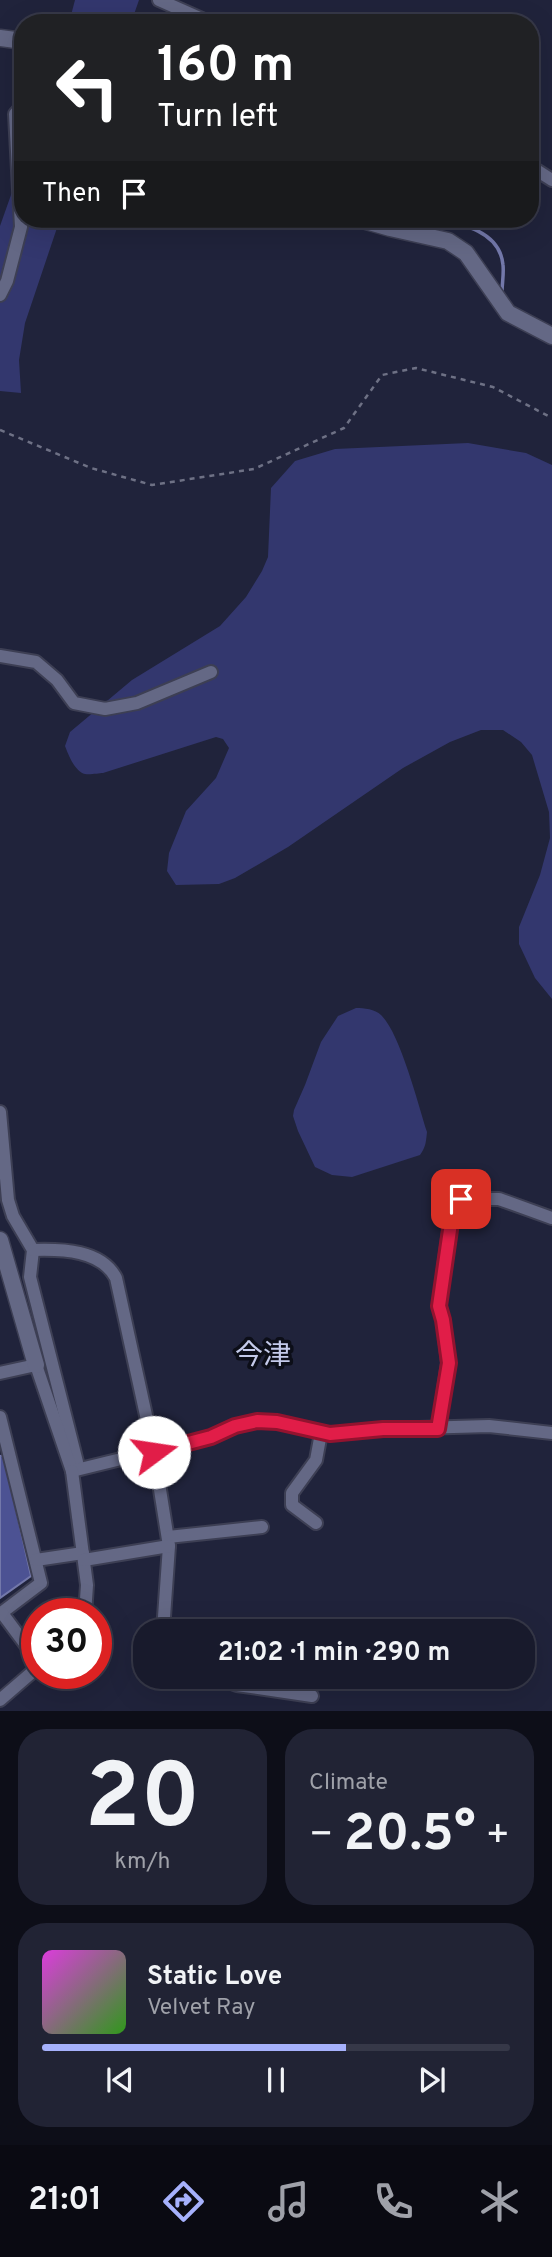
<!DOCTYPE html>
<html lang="en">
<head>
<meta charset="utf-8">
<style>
	:root { --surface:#181a2c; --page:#212334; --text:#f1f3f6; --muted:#9fa1a9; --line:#363848; --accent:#a6b1fc }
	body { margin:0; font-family:Overpass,"Noto Sans JP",sans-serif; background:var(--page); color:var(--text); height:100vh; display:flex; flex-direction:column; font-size:26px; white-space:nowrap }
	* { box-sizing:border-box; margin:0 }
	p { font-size:23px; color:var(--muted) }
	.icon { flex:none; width:38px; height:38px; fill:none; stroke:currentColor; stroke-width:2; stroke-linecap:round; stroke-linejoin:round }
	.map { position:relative; height:1711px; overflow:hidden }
	.sheet { display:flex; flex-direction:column; gap:18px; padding:18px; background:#0d0e18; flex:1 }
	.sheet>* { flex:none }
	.guide { position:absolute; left:14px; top:14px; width:525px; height:214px; border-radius:28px; box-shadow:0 7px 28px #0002,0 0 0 2px var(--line); background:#202124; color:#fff; overflow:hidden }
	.speed { position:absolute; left:21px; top:1598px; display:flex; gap:14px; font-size:35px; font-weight:700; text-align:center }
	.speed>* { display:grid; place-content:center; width:91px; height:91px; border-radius:50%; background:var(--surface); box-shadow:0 7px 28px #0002,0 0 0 2px var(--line); line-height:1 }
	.speed .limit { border:10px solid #d22; background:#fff; color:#111 }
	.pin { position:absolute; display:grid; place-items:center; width:60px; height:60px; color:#fff; margin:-30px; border-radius:14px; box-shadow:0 4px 10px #0006 }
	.me { position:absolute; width:77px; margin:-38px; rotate:76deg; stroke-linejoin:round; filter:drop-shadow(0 0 5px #0008) }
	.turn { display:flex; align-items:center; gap:24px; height:147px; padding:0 28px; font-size:32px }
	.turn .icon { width:91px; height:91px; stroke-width:2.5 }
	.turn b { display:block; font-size:49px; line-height:60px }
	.then { display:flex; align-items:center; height:66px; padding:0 28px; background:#0003; gap:14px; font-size:26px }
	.big { font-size:52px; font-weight:700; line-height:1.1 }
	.sheet .card { flex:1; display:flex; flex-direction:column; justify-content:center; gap:10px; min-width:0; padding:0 24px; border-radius:28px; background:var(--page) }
	.sheet .dial { align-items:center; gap:0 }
	.dial b { font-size:91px; line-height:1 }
	.song { display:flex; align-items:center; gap:21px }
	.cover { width:84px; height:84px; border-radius:10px; background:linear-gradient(135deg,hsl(300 70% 55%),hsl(110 70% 35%)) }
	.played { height:7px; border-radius:4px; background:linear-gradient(90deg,var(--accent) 65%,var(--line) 65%) }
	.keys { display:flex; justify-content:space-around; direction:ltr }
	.heat { display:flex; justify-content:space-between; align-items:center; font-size:38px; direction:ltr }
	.sheet .tiles { flex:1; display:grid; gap:18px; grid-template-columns:1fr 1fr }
	.card:last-child { grid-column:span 2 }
	.trip { position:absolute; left:133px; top:1619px; width:402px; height:70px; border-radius:28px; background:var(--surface); box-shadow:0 7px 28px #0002,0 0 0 2px var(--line); font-weight:700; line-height:70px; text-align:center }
	.tab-bar { display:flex; height:112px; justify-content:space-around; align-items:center; background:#0a0a12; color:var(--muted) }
	.tab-bar .icon { width:49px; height:49px }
	.tab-bar .active { color:var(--accent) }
	.tab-bar b { font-size:32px; color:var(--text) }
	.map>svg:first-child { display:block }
	.green { fill:#33376e }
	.water { fill:#4c5293; stroke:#7378aa; stroke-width:2 }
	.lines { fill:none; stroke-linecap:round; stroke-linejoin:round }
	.stream { stroke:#7378aa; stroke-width:3.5 }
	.minor-casing { stroke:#3d3f54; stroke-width:16 }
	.tertiary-casing { stroke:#3d3f54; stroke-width:19 }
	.path { stroke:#6e7185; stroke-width:2.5; stroke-dasharray:5 5; stroke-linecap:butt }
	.minor { stroke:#646885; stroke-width:12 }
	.tertiary { stroke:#646885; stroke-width:16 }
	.route-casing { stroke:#92132f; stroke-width:18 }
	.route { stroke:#e11d48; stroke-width:12 }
	.labels { text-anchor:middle; stroke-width:7; stroke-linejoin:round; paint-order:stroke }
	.quarter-label { font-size:28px; fill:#c4caea; stroke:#0c0e18 }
</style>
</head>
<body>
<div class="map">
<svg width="552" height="1711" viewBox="0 0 552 1711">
	<rect width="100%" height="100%" fill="#20233b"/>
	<g class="green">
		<path d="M75 0H139L131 23H69Z"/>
		<path d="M23 161V219H60L25 323 19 360 21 393 0 391V226Z"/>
		<path d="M468 443 526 453 552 465V999L535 978 519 944V927L540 875 550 838 549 812 532 755 521 742 503 730H481L450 742 403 768 288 847 235 878 219 884 176 885 167 871 169 853 186 811 216 778 229 748 223 739 216 737 103 773C99 773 90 775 85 774 75 772 68 754 65 746L70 732 132 680 220 626 246 597 262 571 268 557 271 488 295 461 335 449Z"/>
		<path d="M356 1008C364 1008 375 1009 381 1015 400 1033 418 1104 427 1132 426 1141 426 1147 420 1155L352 1177 332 1175 315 1167 298 1131 293 1116 294 1110 305 1085 321 1042 338 1016Z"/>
	</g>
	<path class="water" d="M4 1455 31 1576 0 1598V1456Z"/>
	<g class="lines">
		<path class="stream" d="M435 219C462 224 500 231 503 265 504 274 502 284 502 293"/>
		<defs>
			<g id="minor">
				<path d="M159 0 211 23"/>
				<path d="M530 166 552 180"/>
				<path d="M0 295 7 281 21 227 15 114 23 105"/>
				<path d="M0 656 36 662 57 680 74 703 105 709 137 703 211 672"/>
				<path d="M0 1112 8 1200 13 1216 33 1250 30 1277 77 1462"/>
				<path d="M33 1250C63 1249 101 1250 116 1278L154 1452 169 1546 163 1631"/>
				<path d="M0 1373 36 1365 72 1471 211 1437 235 1426 257 1421 277 1422 329 1434 383 1429 489 1426 552 1433"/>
				<path d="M0 1417 41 1583 0 1614"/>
				<path d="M438 1429 448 1363 443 1320 439 1305 451 1216 461 1199H499L552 1218"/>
				<path d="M72 1471 87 1585 85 1614"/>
				<path d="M316 1523 292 1505V1493L316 1460 321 1433"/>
				<path d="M168 1537 262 1527"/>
				<path d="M36 1560 83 1553"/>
				<path d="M84 1560 169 1546"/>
				<path d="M2 1613 37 1660"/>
				<path d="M212 1676 237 1685 312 1696"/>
				<path d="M0 1700 37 1668"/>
			</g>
			<g id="tertiary">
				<path d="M0 38 23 41"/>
				<path d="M359 219 390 228 448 241 466 253 508 313 552 336"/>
				<path d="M0 1240 36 1365"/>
			</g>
		</defs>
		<use href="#minor" class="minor-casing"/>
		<use href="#tertiary" class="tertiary-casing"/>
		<path class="path" d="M0 430 91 468 152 485 254 469 344 428 382 375 416 368 493 387 552 418"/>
		<use href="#minor" class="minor"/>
		<use href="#tertiary" class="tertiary"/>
	</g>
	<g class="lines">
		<defs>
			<path id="route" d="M154 1452 211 1437 235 1426 257 1421 277 1422 330 1434 383 1429H438L449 1363 443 1320 439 1306 452 1216 461 1199"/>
		</defs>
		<use href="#route" class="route-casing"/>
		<use href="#route" class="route"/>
	</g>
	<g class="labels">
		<g class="quarter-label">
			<text x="263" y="1364">今津</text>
		</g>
	</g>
</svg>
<div class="speed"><div class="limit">30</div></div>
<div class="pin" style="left:461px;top:1199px;background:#d93025"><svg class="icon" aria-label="arrive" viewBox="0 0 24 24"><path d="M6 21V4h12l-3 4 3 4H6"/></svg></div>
<svg class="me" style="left:154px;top:1452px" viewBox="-20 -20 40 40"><circle r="19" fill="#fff"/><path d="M0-13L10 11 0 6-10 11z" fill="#e11d48"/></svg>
<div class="trip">21:02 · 1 min · 290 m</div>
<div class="guide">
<div class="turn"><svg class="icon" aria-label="left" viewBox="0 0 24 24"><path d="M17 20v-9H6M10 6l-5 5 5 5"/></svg><div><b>160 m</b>Turn left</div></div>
<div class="then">Then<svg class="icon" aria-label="arrive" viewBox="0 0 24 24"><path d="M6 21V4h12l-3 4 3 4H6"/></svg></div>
</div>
</div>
<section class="sheet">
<div class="tiles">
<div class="card dial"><b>20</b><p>km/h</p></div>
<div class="card"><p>Climate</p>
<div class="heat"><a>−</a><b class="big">20.5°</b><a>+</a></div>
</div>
<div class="card">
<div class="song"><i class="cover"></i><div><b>Static Love</b><p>Velvet Ray</p></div></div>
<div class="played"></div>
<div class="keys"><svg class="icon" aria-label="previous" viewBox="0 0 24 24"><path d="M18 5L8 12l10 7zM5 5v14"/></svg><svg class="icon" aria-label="pause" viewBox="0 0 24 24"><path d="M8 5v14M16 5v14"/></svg><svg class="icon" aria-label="next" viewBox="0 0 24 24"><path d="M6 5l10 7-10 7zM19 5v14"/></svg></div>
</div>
</div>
</section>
<nav class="tab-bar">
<b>21:01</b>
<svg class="icon active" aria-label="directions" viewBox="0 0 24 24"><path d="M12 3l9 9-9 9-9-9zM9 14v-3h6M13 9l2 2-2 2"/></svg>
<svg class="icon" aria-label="music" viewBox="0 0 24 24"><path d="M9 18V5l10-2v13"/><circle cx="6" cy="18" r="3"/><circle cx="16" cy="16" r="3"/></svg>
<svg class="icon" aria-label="phone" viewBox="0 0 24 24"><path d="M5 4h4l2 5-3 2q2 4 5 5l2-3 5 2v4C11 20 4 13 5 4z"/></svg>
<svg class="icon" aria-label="climate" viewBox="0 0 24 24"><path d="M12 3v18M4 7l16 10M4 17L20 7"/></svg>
</nav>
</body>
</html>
